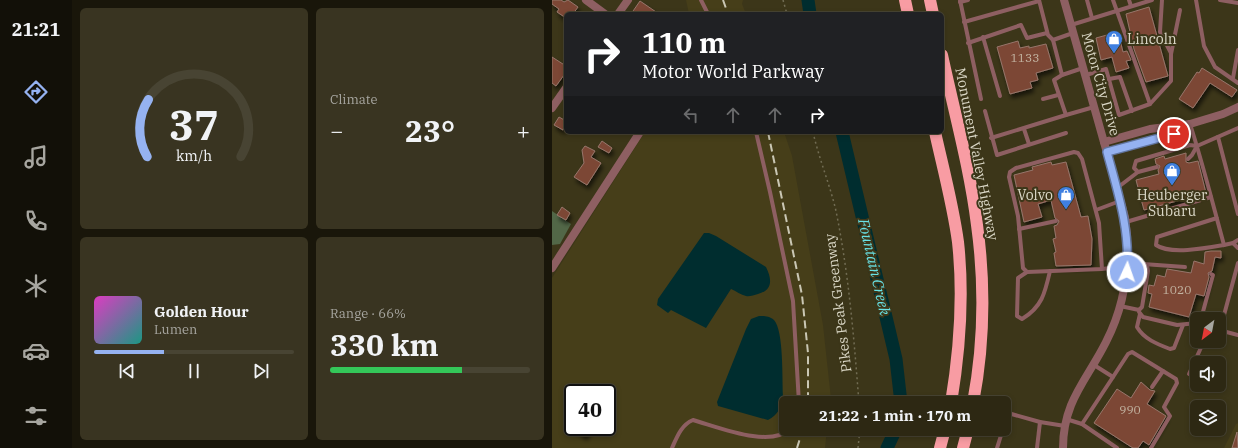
<!DOCTYPE html>
<html lang="en">
<head>
<meta charset="utf-8">
<style>
	:root { --surface:#2d2813; --page:#393421; --text:#f1f3f6; --muted:#a7a6a0; --line:#484433; --accent:#95b2f1 }
	body { margin:0; font-family:"IBM Plex Serif",serif; background:var(--page); color:var(--text); height:100vh; display:flex; flex-direction:column; font-size:15px; white-space:nowrap }
	* { box-sizing:border-box; margin:0 }
	p { font-size:13px; color:var(--muted) }
	.icon { flex:none; width:22px; height:22px; fill:none; stroke:currentColor; stroke-width:2; stroke-linecap:round; stroke-linejoin:round }
	.map { position:relative; flex:1; overflow:hidden }
	.sheet { display:flex; flex-direction:column; gap:8px; padding:8px; background:#19160a; width:480px }
	.sheet>* { flex:none }
	.hud { position:absolute; left:12px; top:12px; width:380px; height:122px; border-radius:6px; box-shadow:0 2px 6px #0003,0 0 0 1px var(--line); background:#202124; color:#fff; overflow:hidden }
	.needle { width:26px; rotate:212deg }
	.controls { position:absolute; left:638px; top:312px; display:grid; gap:8px }
	.controls a { display:grid; place-items:center; width:36px; height:36px; border-radius:6px; background:var(--surface); box-shadow:0 2px 6px #0003,0 0 0 1px var(--line); font-size:20px }
	.speed { position:absolute; left:12px; top:384px; display:flex; gap:8px; font-size:20px; font-weight:700; text-align:center }
	.speed>* { display:grid; place-content:center; width:52px; height:52px; border-radius:50%; background:var(--surface); box-shadow:0 2px 6px #0003,0 0 0 1px var(--line); line-height:1 }
	.speed .limit { border:2px solid #111; border-radius:6px; background:#fff; color:#111 }
	.pin { position:absolute; display:grid; place-items:center; width:34px; height:34px; color:#fff; margin:-17px; border:2px solid #fff; border-radius:50%; box-shadow:0 1px 4px #0007 }
	.me { position:absolute; width:44px; margin:-22px; rotate:3deg; stroke-linejoin:round; filter:drop-shadow(0 0 3px #0008) }
	.turn { display:flex; align-items:center; gap:14px; height:84px; padding:0 12px; font-size:18px }
	.turn .icon { width:52px; height:52px; stroke-width:2.5 }
	.turn b { display:block; font-size:28px; line-height:34px }
	.lanes { display:flex; align-items:center; height:38px; padding:0 12px; background:#0003; justify-content:center; gap:20px; direction:ltr }
	.lanes .off { opacity:.35 }
	.big { font-size:30px; font-weight:800; line-height:1.1 }
	.sheet .widget { flex:1; display:flex; flex-direction:column; justify-content:center; gap:6px; min-width:0; padding:0 14px; border-radius:6px; background:var(--page) }
	.sheet .dial { align-items:center; gap:0 }
	.dial svg { height:104px; overflow:visible; fill:none; stroke:var(--line); stroke-width:7; stroke-linecap:round; text-anchor:middle }
	.dial text { fill:var(--text); stroke:none }
	.song { display:flex; align-items:center; gap:12px }
	.cover { width:48px; height:48px; border-radius:6px; background:linear-gradient(135deg,hsl(310 70% 55%),hsl(170 70% 35%)) }
	.played { height:4px; border-radius:2px; background:linear-gradient(90deg,var(--accent) 35%,var(--line) 35%) }
	.keys { display:flex; justify-content:space-around; direction:ltr }
	.heat { display:flex; justify-content:space-between; align-items:center; font-size:22px; direction:ltr }
	.charge { height:6px; border-radius:3px; background:linear-gradient(90deg,#34c759 66%,var(--line) 0) }
	.sheet .tiles { flex:1; display:grid; gap:8px; grid-template-columns:repeat(2,1fr) }
	.trip { position:absolute; left:227px; top:396px; width:232px; height:40px; border-radius:6px; background:var(--surface); box-shadow:0 2px 6px #0003,0 0 0 1px var(--line); font-weight:800; line-height:40px; text-align:center }
	main { display:flex; flex:1; min-height:0 }
	.dock { display:flex; flex-direction:column; width:72px; justify-content:space-around; align-items:center; background:#121008; color:var(--muted) }
	.dock .icon { width:28px; height:28px }
	.dock .on { color:var(--accent) }
	.dock b { font-size:18px; color:var(--text) }
	.map>svg:first-child { display:block }
	.built { fill:#463e19; fill-rule:evenodd }
	.green { fill:#526747 }
	.water { fill:#002d2f }
	.lines { fill:none; stroke-linecap:round; stroke-linejoin:round }
	.river { stroke:#002d2f; stroke-width:13 }
	.building { fill:#7b4635; stroke:#97766b; filter:url(#shadow) }
	.path { stroke:#726d54; stroke-width:1.5; stroke-dasharray:2 3; stroke-linecap:butt }
	.service { stroke:#8e5f62; stroke-width:4 }
	.minor { stroke:#8e5f62; stroke-width:8 }
	.tertiary { stroke:#8e5f62; stroke-width:8 }
	.motorway { stroke:#f89ca3; stroke-width:12 }
	.rail { stroke:#cac7b4; stroke-width:2; stroke-dasharray:8 4; stroke-linecap:butt }
	.route-casing { stroke:#61749d; stroke-width:10 }
	.route { stroke:#95b2f1; stroke-width:7 }
	.labels { text-anchor:middle; stroke-width:4; stroke-linejoin:round; paint-order:stroke }
	.number-label { font-size:12px; fill:#c3b4a2 }
	.poi-label { font-size:14px; fill:#dbd8c7; stroke:#3c3619; text-anchor:start }
	.street-label { font-size:14px; fill:#dbd8c7; stroke:#3c3619 }
	.water-label { font-size:15px; font-style:italic; fill:#68e1e5; stroke:#3c3619 }
</style>
</head>
<body>
<main>
<nav class="dock">
<b>21:21</b>
<svg class="icon on" aria-label="directions" viewBox="0 0 24 24"><path d="M12 3l9 9-9 9-9-9zM9 14v-3h6M13 9l2 2-2 2"/></svg>
<svg class="icon" aria-label="music" viewBox="0 0 24 24"><path d="M9 18V5l10-2v13"/><circle cx="6" cy="18" r="3"/><circle cx="16" cy="16" r="3"/></svg>
<svg class="icon" aria-label="phone" viewBox="0 0 24 24"><path d="M5 4h4l2 5-3 2q2 4 5 5l2-3 5 2v4C11 20 4 13 5 4z"/></svg>
<svg class="icon" aria-label="climate" viewBox="0 0 24 24"><path d="M12 3v18M4 7l16 10M4 17L20 7"/></svg>
<svg class="icon" aria-label="car" viewBox="0 0 24 24"><path d="M5 17H2v-5l4-1 3-4h7l3 4 3 1v5h-3M9 17h6M6 11h13"/><circle cx="7" cy="17" r="2"/><circle cx="17" cy="17" r="2"/></svg>
<svg class="icon" aria-label="filters" viewBox="0 0 24 24"><path d="M4 7h16M4 17h16"/><circle cx="9" cy="7" r="2"/><circle cx="15" cy="17" r="2"/></svg>
</nav>
<section class="sheet">
<div class="tiles">
<div class="widget dial"><svg viewBox="0 0 100 80">
<path d="M14 69A42 42 0 1 1 86 69"/>
<path d="M14 69A42 42 0 0 1 15 25" stroke="#95b2f1"/>
<text x="50" y="56" font-size="32" font-weight="700">37</text>
<text x="50" y="72" font-size="11">km/h</text>
</svg></div>
<div class="widget"><p>Climate</p>
<div class="heat"><a>−</a><b class="big">23°</b><a>+</a></div>
</div>
<div class="widget">
<div class="song"><i class="cover"></i><div><b>Golden Hour</b><p>Lumen</p></div></div>
<div class="played"></div>
<div class="keys"><svg class="icon" aria-label="previous" viewBox="0 0 24 24"><path d="M18 5L8 12l10 7zM5 5v14"/></svg><svg class="icon" aria-label="pause" viewBox="0 0 24 24"><path d="M8 5v14M16 5v14"/></svg><svg class="icon" aria-label="next" viewBox="0 0 24 24"><path d="M6 5l10 7-10 7zM19 5v14"/></svg></div>
</div>
<div class="widget"><p>Range · 66%</p><b class="big">330 km</b><div class="charge"></div></div>
</div>
</section>
<div class="map">
<svg width="686" height="448" viewBox="0 0 686 448">
	<defs>
		<filter id="shadow"><feDropShadow dx="2" dy="4" stdDeviation="2" flood-color="#0009"/></filter>
	</defs>
	<rect width="100%" height="100%" fill="#3c3619"/>
	<g class="built">
		<path d="M134 0H191L190 4 194 14H137Z"/>
		<path d="M93 132H232L240 156 271 325 279 399 278 403H234V429H275L273 448H0V278ZM21 393H55V427H21Z"/>
		<path d="M686 423V448H672L684 424Z"/>
	</g>
	<path class="green" d="M0 211 19 224 8 244 0 245Z"/>
	<g class="water">
		<path d="M152 233H157L164 236 214 267C220 279 221 290 206 294 202 295 197 297 194 296 189 295 184 291 179 289L154 328 119 310 116 313 105 305 106 299Z"/>
		<path d="M207 316C213 316 217 316 222 320 232 331 230 380 231 396 229 408 226 415 216 420L166 406 165 402 194 329 199 319Z"/>
	</g>
	<g class="lines">
		<g class="river">
			<path d="M256 0 258 14"/>
			<path d="M290 132 344 359 349 403"/>
			<path d="M335 448 344 429"/>
		</g>
	</g>
	<g class="building">
		<path d="M0 0H9L12 2 16 0 26 7 21 14H14V18L5 12 7 9 0 4Z"/>
		<path d="M88 1 107 14H79Z"/>
		<path d="M597 7 616 76 594 82 582 49 574 14Z"/>
		<path d="M566 32 571 52 575 51 579 60 574 61 577 68 564 72 560 57 549 60 544 38Z"/>
		<path d="M466 41 468 48 477 46V48L494 44 501 68 484 73 486 80 478 82 480 88 458 94 445 47Z"/>
		<path d="M0 57 14 66V76L12 75 4 86 0 83Z"/>
		<path d="M650 68 685 90 680 97 658 83 641 108 627 99 645 72 647 73Z"/>
		<path d="M7 117 14 121 11 130 2 125Z"/>
		<path d="M50 141 60 148 57 153 46 147Z"/>
		<path d="M33 146 43 151 39 157 49 163 35 185 22 177 32 163 30 150Z"/>
		<path d="M634 153V162L637 163 646 161 654 193 592 210 584 180 607 174 606 170 608 166 604 164 603 159 612 156 613 159Z"/>
		<path d="M499 162 500 165 514 162 529 217 536 216 540 239 539 265 504 266 502 253 504 252 501 239 504 238 502 226 505 225 507 221 503 218 499 200 486 204 490 217 472 222 462 175 481 170 480 167Z"/>
		<path d="M10 207 18 213 14 220 5 215Z"/>
		<path d="M659 251H669V258L663 257 660 271 656 273 657 277 652 296 644 294 637 317 597 307 600 294 596 293 597 285 602 286 605 275 613 277 615 269 639 273 642 261 652 264 653 252Z"/>
		<path d="M589 382 598 390 603 391 595 404 614 416 597 445 591 441 586 448H581L542 423 565 389 579 398Z"/>
		<path d="M20 427H39L33 436Z"/>
		<path d="M685 432 686 448H680Z"/>
	</g>
	<g class="lines">
		<g class="path">
			<path d="M231 0 235 14"/>
			<path d="M261 132C267 159 278 185 284 211 297 275 302 339 307 403"/>
			<path d="M306 448 308 429"/>
		</g>
		<g class="service">
			<path d="M149 0 156 14"/>
			<path d="M408 0 429 99"/>
			<path d="M487 0 496 35 501 40"/>
			<path d="M535 0 540 18"/>
			<path d="M561 0 598 104"/>
			<path d="M577 0 579 6"/>
			<path d="M610 0 608 32 619 53"/>
			<path d="M644 0 652 46 663 67 686 83"/>
			<path d="M668 0 686 3"/>
			<path d="M408 2 416 0"/>
			<path d="M412 22 487 1"/>
			<path d="M519 25 600 0"/>
			<path d="M521 33 501 40 510 75 531 68"/>
			<path d="M431 37 448 96"/>
			<path d="M416 43 469 25 475 38 495 33"/>
			<path d="M510 75 502 80 514 115 542 107"/>
			<path d="M534 75 554 69 567 115 598 104 619 81V54L628 10"/>
			<path d="M681 78 686 50"/>
			<path d="M557 79 568 77 580 111"/>
			<path d="M491 99 506 95"/>
			<path d="M433 111 445 155 514 133"/>
			<path d="M638 124C651 164 661 205 672 245 655 248 618 255 604 245L605 237 665 218"/>
			<path d="M472 129 477 144"/>
			<path d="M204 132 218 192 241 301 247 403"/>
			<path d="M666 137 686 214"/>
			<path d="M439 138 514 115"/>
			<path d="M645 146 686 128"/>
			<path d="M605 167 586 172 582 168 584 161 638 145 645 146 640 155 636 159"/>
			<path d="M565 188 586 172"/>
			<path d="M544 210 568 201"/>
			<path d="M574 222 659 197"/>
			<path d="M467 229 504 221"/>
			<path d="M681 243 686 248"/>
			<path d="M672 245 681 243 686 240"/>
			<path d="M591 264 633 267"/>
			<path d="M550 269 547 223 530 159 526 153 522 152 464 168 458 172 457 177 466 216 471 268 475 272 550 269 591 264 595 266 596 271 590 307 587 310 568 306"/>
			<path d="M475 272 466 278 465 316 470 319C490 307 493 293 498 271"/>
			<path d="M587 312 591 317 625 325 645 323"/>
			<path d="M588 314 585 327C592 339 605 344 618 349L622 348 631 325"/>
			<path d="M649 319 661 275 659 274"/>
			<path d="M667 330 686 335"/>
			<path d="M668 330 686 263"/>
			<path d="M637 374 652 341"/>
			<path d="M561 377 576 354 580 352 624 379 625 383 612 407 618 416 599 448"/>
			<path d="M600 387 611 371"/>
			<path d="M514 419 530 424 565 448"/>
			<path d="M530 424 561 377 542 365"/>
			<path d="M452 427 456 413 488 422 513 426"/>
			<path d="M120 448C125 437 129 425 141 420 169 428 218 448 238 429"/>
			<path d="M445 448 451 429"/>
			<path d="M485 448 488 422"/>
		</g>
		<g class="minor">
			<path d="M34 0 53 14"/>
			<path d="M66 14 76 0"/>
			<path d="M0 108 14 88"/>
			<path d="M638 124 671 114 686 107"/>
			<path d="M552 142 598 129 638 124 622 134 555 152"/>
			<path d="M0 268 88 132"/>
		</g>
		<path class="tertiary" d="M511 448C511 401 535 380 554 342 574 303 579 260 573 217L512 0"/>
		<g class="motorway">
			<path d="M353 0 356 14"/>
			<path d="M378 0 381 14"/>
			<path d="M390 55C402 111 418 168 425 225 433 283 432 345 421 403"/>
			<path d="M383 132C391 168 401 205 406 242 412 297 408 349 399 403"/>
			<path d="M388 448 393 429"/>
			<path d="M411 448 416 429"/>
		</g>
		<g class="rail">
			<path d="M171 0 176 14"/>
			<path d="M216 132 250 295 256 353V403"/>
			<path d="M245 448 251 429"/>
		</g>
	</g>
	<g class="lines">
		<defs>
			<path id="route" d="M575 272C578 229 566 193 555 152L622 134"/>
		</defs>
		<use href="#route" class="route-casing"/>
		<use href="#route" class="route"/>
	</g>
	<defs>
		<symbol id="shop-pin" viewBox="-11 -11 22 30"><path d="M0 17L-7.5 6A9.5 9.5 0 1 1 7.5 6Z" fill="#3f7fe0" stroke="#3c3619"/><path d="M-5-2.5h2.3a2.7 3.5 0 0 1 5.4 0H5L5.5 6h-11ZM-1.5-2.5h3a1.5 2.3 0 0 0-3 0Z" fill="#fff"/></symbol>
	</defs>
	<g fill-rule="evenodd">
		<use href="#shop-pin" x="552" y="29" width="20" height="27"/>
		<use href="#shop-pin" x="610" y="161" width="20" height="27"/>
		<use href="#shop-pin" x="504" y="185" width="20" height="27"/>
	</g>
	<g class="labels">
		<g class="number-label">
			<text x="473" y="62">1133</text>
			<text x="625" y="294">1020</text>
			<text x="578" y="414">990</text>
		</g>
		<g class="poi-label">
			<text x="575" y="44">Lincoln</text>
			<text x="501" y="200" text-anchor="end">Volvo</text>
			<text x="620" y="200" text-anchor="middle">Heuberger<tspan x="620" dy="16">Subaru</tspan></text>
		</g>
		<g class="street-label">
			<text transform="translate(549 84) rotate(74)" y="5">Motor City Drive</text>
			<text transform="translate(425 154) rotate(79)" y="5">Monument Valley Highway</text>
			<text transform="translate(286 303) rotate(-97)" y="5">Pikes Peak Greenway</text>
		</g>
		<g class="water-label">
			<text transform="translate(322 267) rotate(77)" y="5">Fountain Creek</text>
		</g>
	</g>
</svg>
<div class="controls">
<a><svg class="needle" viewBox="-14 -14 28 28"><path d="M0-13l5 13h-10z" fill="#e53935"/><path d="M0 13l5-13h-10z" fill="#a7a6a0"/></svg></a>
<a><svg class="icon" aria-label="sound" viewBox="0 0 24 24"><path d="M4 9h4l5-4v14l-5-4H4zM17 9q2 3 0 6"/></svg></a>
<a><svg class="icon" aria-label="layers" viewBox="0 0 24 24"><path d="M12 4l9 5-9 5-9-5zM3 14l9 5 9-5"/></svg></a>
</div>
<div class="speed"><div class="limit">40</div></div>
<div class="pin" style="left:622px;top:134px;background:#d93025"><svg class="icon" aria-label="arrive" viewBox="0 0 24 24"><path d="M6 21V4h12l-3 4 3 4H6"/></svg></div>
<svg class="me" style="left:575px;top:272px" viewBox="-20 -20 40 40"><circle r="17" fill="#95b2f1" stroke="#fff" stroke-width="3"/><path d="M0-11L8 9 0 5-8 9z" fill="#fff"/></svg>
<div class="trip">21:22 · 1 min · 170 m</div>
<div class="hud">
<div class="turn"><svg class="icon" aria-label="right" viewBox="0 0 24 24"><path d="M7 20v-9h11M14 6l5 5-5 5"/></svg><div><b>110 m</b>Motor World Parkway</div></div>
<div class="lanes"><svg class="icon off" aria-label="left" viewBox="0 0 24 24"><path d="M17 20v-9H6M10 6l-5 5 5 5"/></svg><svg class="icon off" aria-label="ahead" viewBox="0 0 24 24"><path d="M12 20V5M6 11l6-6 6 6"/></svg><svg class="icon off" aria-label="ahead" viewBox="0 0 24 24"><path d="M12 20V5M6 11l6-6 6 6"/></svg><svg class="icon" aria-label="right" viewBox="0 0 24 24"><path d="M7 20v-9h11M14 6l5 5-5 5"/></svg></div>
</div>
</div>
</main>
</body>
</html>
